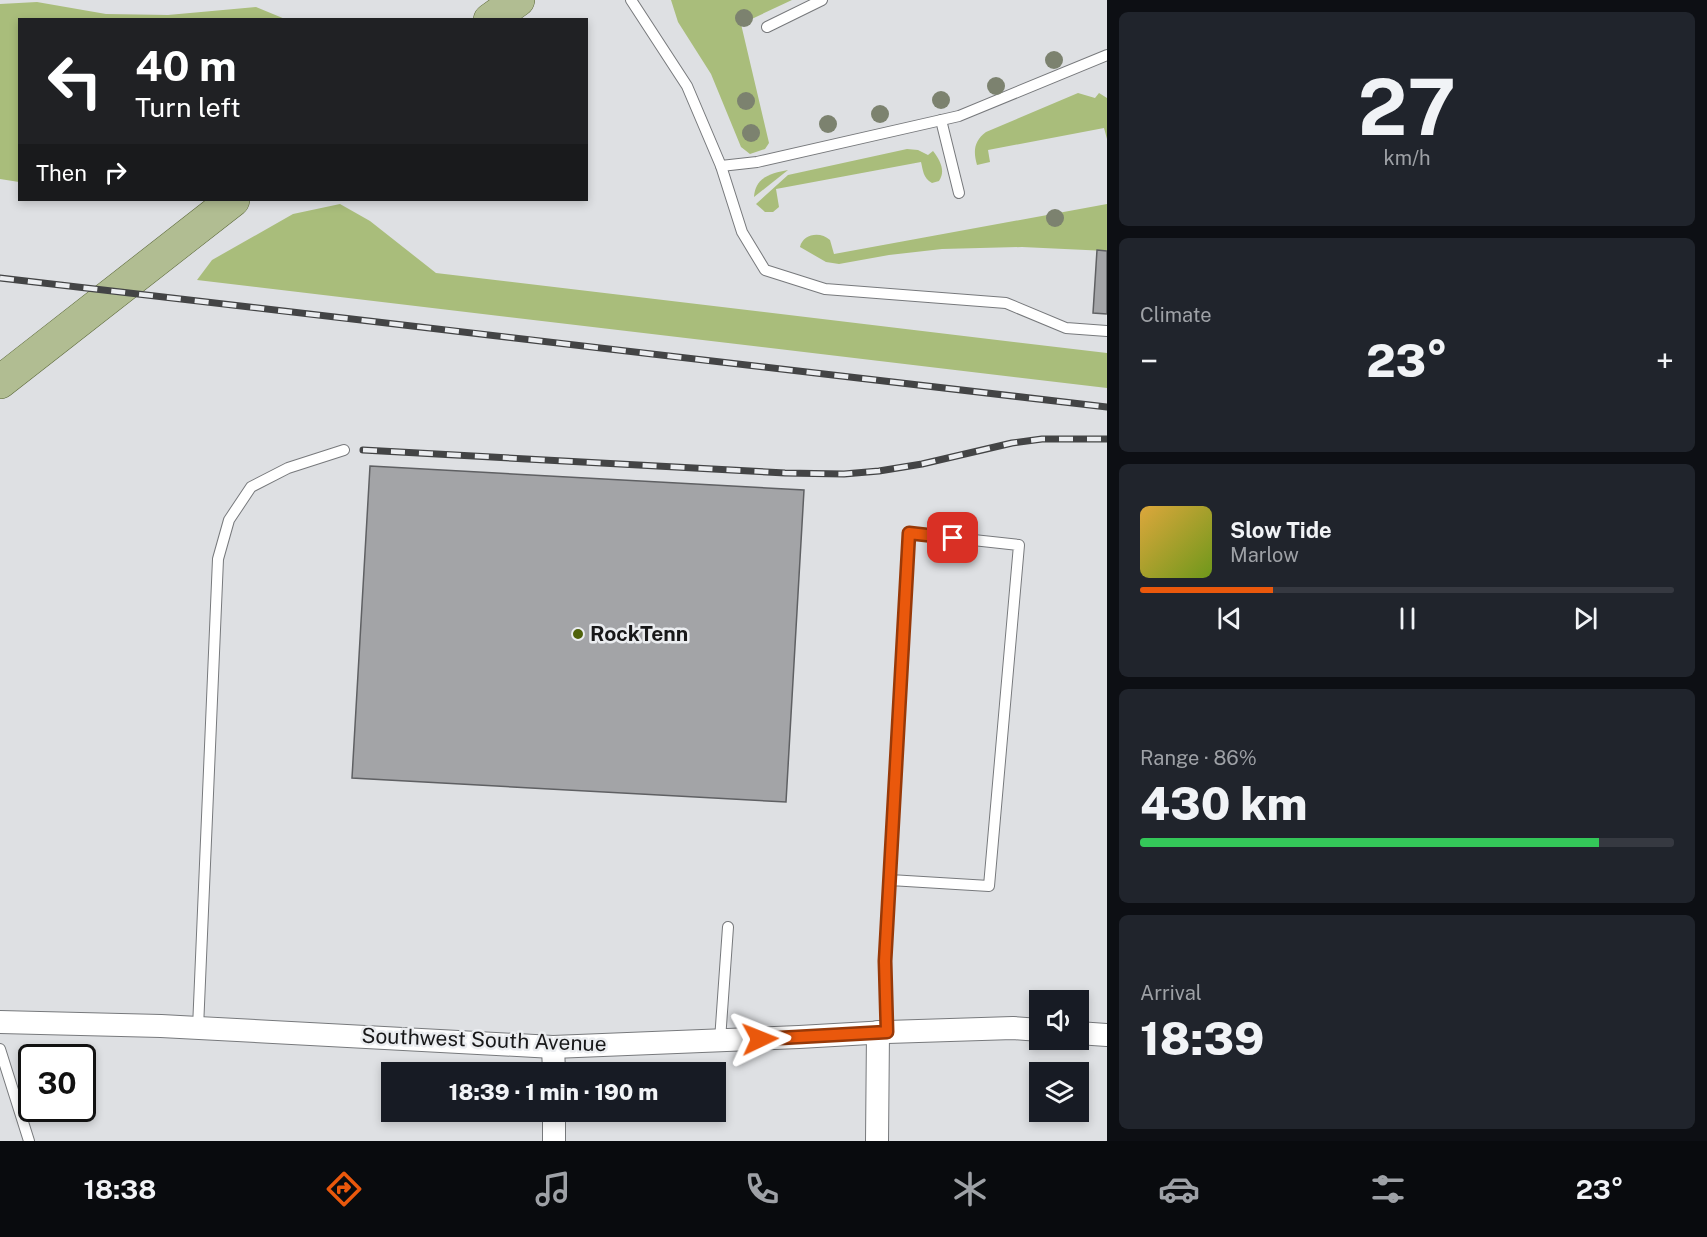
<!DOCTYPE html>
<html lang="en">
<head>
<meta charset="utf-8">
<style>
	:root { --surface:#171b24; --page:#20242c; --text:#f1f3f6; --muted:#9ea1a6; --line:#363941; --accent:#ea580c }
	body { margin:0; font-family:"Public Sans",sans-serif; background:var(--page); color:var(--text); height:100vh; display:flex; flex-direction:column; font-size:22px; white-space:nowrap }
	* { box-sizing:border-box; margin:0 }
	p { font-size:20px; color:var(--muted) }
	.icon { flex:none; width:33px; height:33px; fill:none; stroke:currentColor; stroke-width:2; stroke-linecap:round; stroke-linejoin:round }
	.map { position:relative; flex:1; overflow:hidden }
	.drawer { display:flex; flex-direction:column; gap:12px; padding:12px; background:#0d0f14; width:600px }
	.drawer>* { flex:none }
	.top-card { position:absolute; left:18px; top:18px; width:570px; height:183px; border-radius:0px; box-shadow:0 3px 9px #0003; background:#202124; color:#fff; overflow:hidden }
	.buttons { position:absolute; left:1029px; top:990px; display:grid; gap:12px }
	.buttons a { display:grid; place-items:center; width:60px; height:60px; border-radius:0px; background:var(--surface); box-shadow:0 3px 9px #0003; font-size:30px }
	.speed { position:absolute; left:18px; top:1044px; display:flex; gap:12px; font-size:30px; font-weight:700; text-align:center }
	.speed>* { display:grid; place-content:center; width:78px; height:78px; border-radius:50%; background:var(--surface); box-shadow:0 3px 9px #0003; line-height:1 }
	.speed .limit { border:3px solid #111; border-radius:9px; background:#fff; color:#111 }
	.pin { position:absolute; display:grid; place-items:center; width:51px; height:51px; color:#fff; margin:-26px; border-radius:12px; box-shadow:0 3px 9px #0006 }
	.me { position:absolute; width:66px; margin:-33px; rotate:88deg; stroke-linejoin:round; filter:drop-shadow(0 0 4px #0008) }
	.turn { display:flex; align-items:center; gap:21px; height:126px; padding:0 18px; font-size:27px }
	.turn .icon { width:78px; height:78px; stroke-width:2.5 }
	.turn b { display:block; font-size:42px; line-height:51px }
	.then { display:flex; align-items:center; height:57px; padding:0 18px; background:#0003; gap:12px; font-size:22px }
	.big { font-size:45px; font-weight:800; line-height:1.1 }
	.drawer .tile { flex:1; display:flex; flex-direction:column; justify-content:center; gap:9px; min-width:0; padding:0 21px; border-radius:9px; background:var(--page) }
	.drawer .dial { align-items:center; gap:0 }
	.dial b { font-size:78px; line-height:1 }
	.song { display:flex; align-items:center; gap:18px }
	.cover { width:72px; height:72px; border-radius:9px; background:linear-gradient(135deg,hsl(40 70% 55%),hsl(80 70% 35%)) }
	.played { height:6px; border-radius:3px; background:linear-gradient(90deg,var(--accent) 25%,var(--line) 25%) }
	.keys { display:flex; justify-content:space-around; direction:ltr }
	.heat { display:flex; justify-content:space-between; align-items:center; font-size:33px; direction:ltr }
	.charge { height:9px; border-radius:4px; background:linear-gradient(90deg,#34c759 86%,var(--line) 0) }
	.trip { position:absolute; left:381px; top:1062px; width:345px; height:60px; border-radius:0px; background:var(--surface); box-shadow:0 3px 9px #0003; font-weight:800; line-height:60px; text-align:center }
	.menu { display:flex; height:96px; justify-content:space-around; align-items:center; background:#090b0e; color:var(--muted) }
	.menu .icon { width:42px; height:42px }
	.menu .selected { color:var(--accent) }
	.menu b { font-size:27px; color:var(--text) }
	main { display:flex; flex:1; min-height:0 }
	.map>svg:first-child { display:block }
	.green { fill:#a9bd7b }
	.building { fill:#a3a4a7; stroke:#5f6063; stroke-width:1.5 }
	.lines { fill:none; stroke-linecap:round; stroke-linejoin:round }
	.lane-casing { stroke:#77797c; stroke-width:12 }
	.street-casing { stroke:#77797c; stroke-width:24 }
	.primary-casing { stroke:#5a6738; stroke-width:34 }
	.lane { stroke:#fff; stroke-width:10 }
	.street { stroke:#fff; stroke-width:22 }
	.primary { stroke:#b1bd92; stroke-width:33 }
	.rail-casing { stroke:#434445; stroke-width:7 }
	.rail { stroke:#ebedf0; stroke-width:4.5; stroke-dasharray:14; stroke-linecap:butt }
	.tree { fill:#7c826f }
	.route-casing { stroke:#983908; stroke-width:15 }
	.route { stroke:#ea580c; stroke-width:10 }
	.poi-dot { fill:#4f620b; stroke:#ebedf0; stroke-width:2 }
	.labels { text-anchor:middle; stroke-width:5; stroke-linejoin:round; paint-order:stroke }
	.poi-label { font-size:21px; font-weight:bold; fill:#181819; stroke:#ebedf0; text-anchor:start }
	.street-label { font-size:21px; fill:#181819; stroke:#ebedf0 }
</style>
</head>
<body>
<main>
<div class="map">
<svg width="1107" height="1141" viewBox="0 0 1107 1141">
	<rect width="100%" height="100%" fill="#dee0e3"/>
	<g class="green">
		<path d="M671 0H792L741 24 769 143 765 149 750 154 741 147 711 74 678 22Z"/>
		<path d="M37 2 106 14 168 15 256 7 285 19 20 20 19 182 0 179V4Z"/>
		<path d="M1078 93 1095 98 1099 93 1107 98V139L1104 128 988 150 990 162 977 165C973 151 974 141 986 132Z"/>
		<path d="M907 149 918 150 928 155 933 151C940 160 946 171 939 181L932 183C923 178 923 170 921 162L776 189 779 207 773 212H765L756 204 788 175Z"/>
		<path d="M788 170 754 197C755 177 772 173 788 170Z"/>
		<path d="M340 204 370 221 436 273 1107 353V388L197 280 212 260 293 214Z"/>
		<path d="M1107 204V251L1022 247 942 249 889 255 839 264 826 262 800 247C803 234 820 231 830 240L834 254Z"/>
	</g>
	<g class="building">
		<path d="M1097 250 1107 251V314L1093 313Z"/>
		<path d="M370 466 804 490 786 802 352 778Z"/>
	</g>
	<g class="lines">
		<defs>
			<g id="lane">
				<path d="M631 0 687 86 721 166 742 232 765 270 825 289 1006 303 1066 328 1107 331"/>
				<path d="M767 27 822 0"/>
				<path d="M941 120 959 193"/>
				<path d="M721 166 757 162 959 116 1107 55"/>
				<path d="M198 1028 218 559 229 520 251 487 288 468 344 450"/>
				<path d="M887 1032 885 961 909 533 1019 545 989 886 890 880"/>
				<path d="M720 1040 728 927"/>
				<path d="M0 1049 29 1141"/>
			</g>
			<g id="street">
				<path d="M0 1022 161 1026 553 1047 799 1037 887 1032 1013 1028 1040 1030"/>
				<path d="M1078 1033 1107 1035"/>
				<path d="M553 1047 554 1072"/>
				<path d="M554 1112V1141"/>
				<path d="M877 1141 878 1032"/>
			</g>
			<g id="primary">
				<path d="M490 20 518 0"/>
				<path d="M0 382 233 200"/>
			</g>
		</defs>
		<use href="#lane" class="lane-casing"/>
		<use href="#street" class="street-casing"/>
		<use href="#primary" class="primary-casing"/>
		<use href="#lane" class="lane"/>
		<use href="#street" class="street"/>
		<use href="#primary" class="primary"/>
		<defs>
			<g id="rail">
				<path d="M0 278 1107 407"/>
				<path d="M363 450 785 473 844 474 879 471 922 464 1012 443 1042 439H1107"/>
			</g>
		</defs>
		<use href="#rail" class="rail-casing"/>
		<use href="#rail" class="rail"/>
	</g>
	<g class="tree">
		<circle cx="744" cy="18" r="9"/>
		<circle cx="1054" cy="60" r="9"/>
		<circle cx="996" cy="86" r="9"/>
		<circle cx="941" cy="100" r="9"/>
		<circle cx="746" cy="101" r="9"/>
		<circle cx="880" cy="114" r="9"/>
		<circle cx="828" cy="124" r="9"/>
		<circle cx="751" cy="133" r="9"/>
		<circle cx="1055" cy="218" r="9"/>
	</g>
	<g class="lines">
		<defs>
			<path id="route" d="M760 1039 887 1032 885 961 909 533 953 538"/>
		</defs>
		<use href="#route" class="route-casing"/>
		<use href="#route" class="route"/>
	</g>
	<circle class="poi-dot" cx="578" cy="634" r="6"/>
	<g class="labels">
		<g class="poi-label">
			<text x="590" y="641">RockTenn</text>
		</g>
		<g class="street-label">
			<text transform="translate(484 1040) rotate(2)" y="7">Southwest South Avenue</text>
		</g>
	</g>
</svg>
<div class="buttons">
<a><svg class="icon" aria-label="sound" viewBox="0 0 24 24"><path d="M4 9h4l5-4v14l-5-4H4zM17 9q2 3 0 6"/></svg></a>
<a><svg class="icon" aria-label="layers" viewBox="0 0 24 24"><path d="M12 4l9 5-9 5-9-5zM3 14l9 5 9-5"/></svg></a>
</div>
<div class="speed"><div class="limit">30</div></div>
<div class="pin" style="left:953px;top:538px;background:#d93025"><svg class="icon" aria-label="arrive" viewBox="0 0 24 24"><path d="M6 21V4h12l-3 4 3 4H6"/></svg></div>
<svg class="me" style="left:760px;top:1039px" viewBox="-20 -20 40 40"><path d="M0-17L14 15 0 8-14 15z" fill="#ea580c" stroke="#fff" stroke-width="4"/></svg>
<div class="trip">18:39 · 1 min · 190 m</div>
<div class="top-card">
<div class="turn"><svg class="icon" aria-label="left" viewBox="0 0 24 24"><path d="M17 20v-9H6M10 6l-5 5 5 5"/></svg><div><b>40 m</b>Turn left</div></div>
<div class="then">Then<svg class="icon" aria-label="right" viewBox="0 0 24 24"><path d="M7 20v-9h11M14 6l5 5-5 5"/></svg></div>
</div>
</div>
<section class="drawer">
<div class="tile dial"><b>27</b><p>km/h</p></div>
<div class="tile"><p>Climate</p>
<div class="heat"><a>−</a><b class="big">23°</b><a>+</a></div>
</div>
<div class="tile">
<div class="song"><i class="cover"></i><div><b>Slow Tide</b><p>Marlow</p></div></div>
<div class="played"></div>
<div class="keys"><svg class="icon" aria-label="previous" viewBox="0 0 24 24"><path d="M18 5L8 12l10 7zM5 5v14"/></svg><svg class="icon" aria-label="pause" viewBox="0 0 24 24"><path d="M8 5v14M16 5v14"/></svg><svg class="icon" aria-label="next" viewBox="0 0 24 24"><path d="M6 5l10 7-10 7zM19 5v14"/></svg></div>
</div>
<div class="tile"><p>Range · 86%</p><b class="big">430 km</b><div class="charge"></div></div>
<div class="tile"><p>Arrival</p><b class="big">18:39</b></div>
</section>
</main>
<nav class="menu">
<b>18:38</b>
<svg class="icon selected" aria-label="directions" viewBox="0 0 24 24"><path d="M12 3l9 9-9 9-9-9zM9 14v-3h6M13 9l2 2-2 2"/></svg>
<svg class="icon" aria-label="music" viewBox="0 0 24 24"><path d="M9 18V5l10-2v13"/><circle cx="6" cy="18" r="3"/><circle cx="16" cy="16" r="3"/></svg>
<svg class="icon" aria-label="phone" viewBox="0 0 24 24"><path d="M5 4h4l2 5-3 2q2 4 5 5l2-3 5 2v4C11 20 4 13 5 4z"/></svg>
<svg class="icon" aria-label="climate" viewBox="0 0 24 24"><path d="M12 3v18M4 7l16 10M4 17L20 7"/></svg>
<svg class="icon" aria-label="car" viewBox="0 0 24 24"><path d="M5 17H2v-5l4-1 3-4h7l3 4 3 1v5h-3M9 17h6M6 11h13"/><circle cx="7" cy="17" r="2"/><circle cx="17" cy="17" r="2"/></svg>
<svg class="icon" aria-label="filters" viewBox="0 0 24 24"><path d="M4 7h16M4 17h16"/><circle cx="9" cy="7" r="2"/><circle cx="15" cy="17" r="2"/></svg>
<b>23°</b>
</nav>
</body>
</html>
